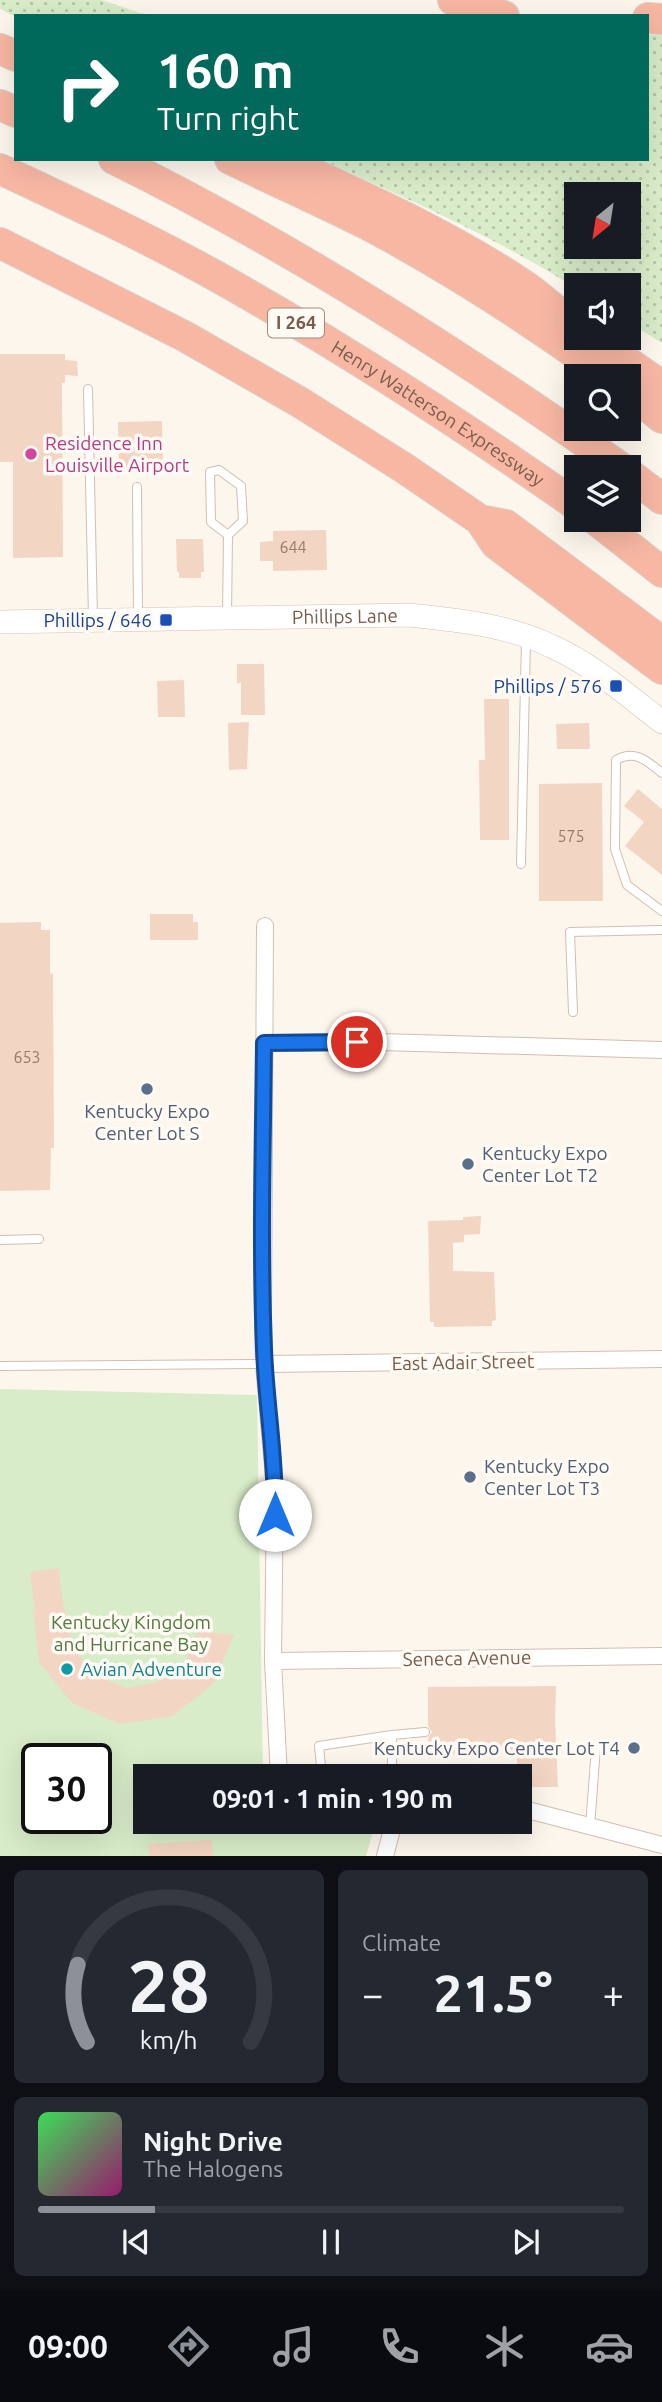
<!DOCTYPE html>
<html lang="en">
<head>
<meta charset="utf-8">
<style>
	:root { --surface:#171b24; --page:#242831; --text:#f1f3f6; --muted:#9ea1a6; --line:#363941; --accent:#8c9099 }
	body { margin:0; font-family:Ubuntu,sans-serif; background:var(--page); color:var(--text); height:100vh; display:flex; flex-direction:column; font-size:26px; white-space:nowrap }
	* { box-sizing:border-box; margin:0 }
	p { font-size:23px; color:var(--muted) }
	.icon { flex:none; width:38px; height:38px; fill:none; stroke:currentColor; stroke-width:2; stroke-linecap:round; stroke-linejoin:round }
	.map { position:relative; height:1856px; overflow:hidden }
	.details { display:flex; flex-direction:column; gap:14px; padding:14px; background:#0d0f14; flex:1 }
	.details>* { flex:none }
	.banner { position:absolute; left:14px; top:14px; width:635px; height:147px; border-radius:0px; box-shadow:0 7px 28px #0002; background:#00695c; color:#fff; overflow:hidden }
	.needle { width:46px; rotate:210deg }
	.buttons { position:absolute; left:564px; top:182px; display:grid; gap:14px }
	.buttons a { display:grid; place-items:center; width:77px; height:77px; border-radius:0px; background:var(--surface); box-shadow:0 7px 28px #0002; font-size:35px }
	.speed { position:absolute; left:21px; top:1743px; display:flex; gap:14px; font-size:35px; font-weight:700; text-align:center }
	.speed>* { display:grid; place-content:center; width:91px; height:91px; border-radius:50%; background:var(--surface); box-shadow:0 7px 28px #0002; line-height:1 }
	.speed .limit { border:4px solid #111; border-radius:10px; background:#fff; color:#111 }
	.pin { position:absolute; display:grid; place-items:center; width:60px; height:60px; color:#fff; margin:-30px; border:4px solid #fff; border-radius:50%; box-shadow:0 2px 7px #0007 }
	.me { position:absolute; width:77px; margin:-38px; rotate:0deg; stroke-linejoin:round; filter:drop-shadow(0 0 5px #0008) }
	.turn { display:flex; align-items:center; gap:24px; height:147px; padding:0 28px; font-size:32px }
	.turn .icon { width:91px; height:91px; stroke-width:2.5 }
	.turn b { display:block; font-size:49px; line-height:60px }
	.big { font-size:52px; font-weight:600; line-height:1.1 }
	.details .card { flex:1; display:flex; flex-direction:column; justify-content:center; gap:10px; min-width:0; padding:0 24px; border-radius:10px; background:var(--page) }
	.details .dial { align-items:center; gap:0 }
	.dial svg { height:182px; overflow:visible; fill:none; stroke:var(--line); stroke-width:7; stroke-linecap:round; text-anchor:middle }
	.dial text { fill:var(--text); stroke:none }
	.song { display:flex; align-items:center; gap:21px }
	.cover { width:84px; height:84px; border-radius:10px; background:linear-gradient(135deg,hsl(130 70% 55%),hsl(320 70% 35%)) }
	.played { height:7px; border-radius:4px; background:linear-gradient(90deg,var(--accent) 20%,var(--line) 20%) }
	.keys { display:flex; justify-content:space-around; direction:ltr }
	.heat { display:flex; justify-content:space-between; align-items:center; font-size:38px; direction:ltr }
	.details .tiles { flex:1; display:grid; gap:14px; grid-template-columns:1fr 1fr }
	.card:last-child { grid-column:span 2 }
	.trip { position:absolute; left:133px; top:1764px; width:399px; height:70px; border-radius:0px; background:var(--surface); box-shadow:0 7px 28px #0002; font-weight:600; line-height:70px; text-align:center }
	.menu { display:flex; height:112px; justify-content:space-around; align-items:center; background:#090b0e; color:var(--muted) }
	.menu .icon { width:49px; height:49px }
	.menu .current { color:var(--accent) }
	.menu b { font-size:32px; color:var(--text) }
	.map>svg:first-child { display:block }
	.grass { fill:url(#grass-dots); fill-rule:evenodd }
	.park { fill:#d8ecc9; fill-rule:evenodd }
	.building { fill:#f3d5c3 }
	.lines { fill:none; stroke-linecap:round; stroke-linejoin:round }
	.lane-casing { stroke:#d1beb0; stroke-width:10 }
	.street-casing { stroke:#d1beb0; stroke-width:18 }
	.secondary-casing { stroke:#d6c0b0; stroke-width:24 }
	.highway-casing { stroke:#dad1cd; stroke-width:32 }
	.lane { stroke:#fff; stroke-width:8 }
	.street { stroke:#fff; stroke-width:16 }
	.secondary { stroke:#fff; stroke-width:23 }
	.highway { stroke:#f7b7a3; stroke-width:30 }
	.route-casing { stroke:#114b97; stroke-width:18 }
	.route { stroke:#1a73e8; stroke-width:12 }
	.hotel-dot { fill:#d1479c; stroke:#fffaf3; stroke-width:2.5 }
	.transit-dot { fill:#1a4fb4; stroke:#fffaf3; stroke-width:2.5 }
	.service-dot { fill:#5c6f8a; stroke:#fffaf3; stroke-width:2.5 }
	.culture-dot { fill:#0f9aa8; stroke:#fffaf3; stroke-width:2.5 }
	.labels { text-anchor:middle; stroke-width:7; stroke-linejoin:round; paint-order:stroke }
	.number-label { font-size:16px; fill:#987a6a }
	.shield { fill:#fffaf3; stroke:#a28b7f; stroke-width:2 }
	.shield-label { font-size:18px; font-weight:bold; fill:#7a5c4d }
	.street-label { font-size:19px; fill:#7a5c4d; stroke:#fffaf3 }
	.hotel-label { font-size:19px; fill:#b23c85; stroke:#fffaf3; text-anchor:start }
	.transit-label { font-size:19px; fill:#164399; stroke:#fffaf3; text-anchor:end }
	.service-label { font-size:19px; fill:#4e5e75; stroke:#fffaf3; text-anchor:start }
	.park-label { font-size:19px; fill:#537a41; stroke:#fffaf3 }
	.culture-label { font-size:19px; fill:#0d838f; stroke:#fffaf3; text-anchor:start }
</style>
</head>
<body>
<div class="map">
<svg width="662" height="1856" viewBox="0 0 662 1856">
	<defs>
		<pattern id="grass-dots" width="8" height="8" patternUnits="userSpaceOnUse" patternTransform="scale(1.75)"><rect width="8" height="8" fill="#d8ecc9"/><path d="M2 2h.1M6 6h.1" fill="none" stroke="#b4c2a5" stroke-width="1.8" stroke-linecap="round"/></pattern>
	</defs>
	<rect width="100%" height="100%" fill="#fdf6ec"/>
	<g class="grass">
		<path d="M0 0H102L140 13 156 16 16 17 0 9Z"/>
		<path d="M648 35H662V343L628 322V285H576V288C495 237 407 199 321 159H648ZM576 194H628V247H576Z"/>
	</g>
	<path class="park" d="M0 1389 257 1395 263 1776H145V1822H376L366 1856H0ZM37 1759H96V1818H37Z"/>
	<g class="building">
		<path d="M0 354H65V360L77 361 78 376 65 375V383H62L63 557 13 558V462H0Z"/>
		<path d="M162 421 163 468 119 469 118 422Z"/>
		<path d="M326 530 327 570 273 571V561H260V542L273 541V531Z"/>
		<path d="M176 539H203L204 572H201V578H179V572H177Z"/>
		<path d="M237 664H264L265 715H241V682L237 684Z"/>
		<path d="M184 680 185 717H158L157 681Z"/>
		<path d="M484 699H509V840H480L479 760H485Z"/>
		<path d="M249 722 247 769 229 770 228 723Z"/>
		<path d="M589 723 590 749H557L556 724Z"/>
		<path d="M602 783 603 901H539V784Z"/>
		<path d="M638 789 662 809V875L625 846 644 822 624 806Z"/>
		<path d="M150 914H193V922H198V940H150Z"/>
		<path d="M41 922V930H50V973L53 974 54 1148H51L50 1190 0 1191V923Z"/>
		<path d="M481 1216 480 1234 464 1235V1242L453 1243V1271L494 1272 496 1320 492 1321V1326L434 1327V1322H430L428 1221 463 1220V1217Z"/>
		<path d="M58 1568 65 1614H68L73 1648 94 1675 127 1688 158 1682 185 1662 198 1631 234 1635 213 1684 173 1716 120 1724 72 1703 39 1662 33 1611H35L30 1572Z"/>
		<path d="M556 1686 555 1719 558 1787H520V1776H517V1753L429 1755 428 1738 432 1732 428 1726V1687Z"/>
		<path d="M212 1840 213 1856H149L148 1844Z"/>
	</g>
	<g class="lines">
		<defs>
			<g id="lane">
				<path d="M88 389 93 618"/>
				<path d="M137 487 138 618"/>
				<path d="M227 617 228 535 211 522 210 472 219 470 241 486 243 521 228 535"/>
				<path d="M662 773C647 761 635 749 616 760L615 849 627 885 662 911"/>
				<path d="M521 864 526 639"/>
				<path d="M573 1012 570 932 662 930"/>
				<path d="M0 1240 39 1239"/>
				<path d="M0 1366 264 1364"/>
				<path d="M322 1776 319 1746 392 1735"/>
				<path d="M392 1776V1735L425 1732"/>
				<path d="M590 1827 596 1747"/>
			</g>
			<g id="street">
				<path d="M265 926 263 1316 264 1364 275 1490 273 1661 279 1776"/>
				<path d="M264 1043 381 1042 662 1050"/>
				<path d="M264 1364 662 1359"/>
				<path d="M273 1661 662 1656"/>
				<path d="M520 1808 662 1845"/>
				<path d="M385 1856 394 1822"/>
			</g>
			<g id="secondary">
				<path id="s1" d="M0 622 409 615C458 620 507 625 551 646 592 664 627 695 662 722"/>
			</g>
			<g id="highway">
				<path d="M453 0 504 16"/>
				<path d="M648 18 662 19"/>
				<path d="M0 49 16 56"/>
				<path d="M0 105 16 112"/>
				<path d="M114 159C292 247 458 353 620 467"/>
				<path d="M230 159C277 182 327 204 374 228 455 272 533 322 607 376"/>
				<path d="M282 159C364 197 450 235 525 286 543 298 558 314 576 326"/>
				<path id="s2" d="M0 169C75 204 150 239 223 280 345 349 462 425 576 505"/>
				<path d="M0 243 186 337 301 403 404 468 480 520 506 525 662 642"/>
				<path d="M593 338 662 386"/>
				<path d="M628 391 662 418"/>
				<path d="M628 473 662 499"/>
				<path d="M480 520 496 544 662 669"/>
				<path d="M596 520 662 572"/>
			</g>
		</defs>
		<use href="#lane" class="lane-casing"/>
		<use href="#street" class="street-casing"/>
		<use href="#secondary" class="secondary-casing"/>
		<use href="#highway" class="highway-casing"/>
		<use href="#lane" class="lane"/>
		<use href="#street" class="street"/>
		<use href="#secondary" class="secondary"/>
		<use href="#highway" class="highway"/>
	</g>
	<g class="lines">
		<defs>
			<path id="route" d="M275 1515C276 1459 266 1404 264 1349 260 1247 263 1145 264 1043L357 1042"/>
		</defs>
		<use href="#route" class="route-casing"/>
		<use href="#route" class="route"/>
	</g>
	<circle class="hotel-dot" cx="31" cy="454" r="7"/>
	<g class="transit-dot">
		<rect x="159" y="613" width="14" height="14" rx="3.5"/>
		<rect x="609" y="679" width="14" height="14" rx="3.5"/>
	</g>
	<g class="service-dot">
		<circle cx="147" cy="1089" r="7"/>
		<circle cx="468" cy="1164" r="7"/>
		<circle cx="470" cy="1477" r="7"/>
		<circle cx="634" cy="1748" r="7"/>
	</g>
	<circle class="culture-dot" cx="67" cy="1669" r="7"/>
	<g class="labels">
		<g class="number-label">
			<text x="293" y="553">644</text>
			<text x="571" y="842">575</text>
			<text x="27" y="1063">653</text>
		</g>
		<rect class="shield" x="268" y="308.5" width="56" height="29" rx="5"/>
		<g class="shield-label">
			<text x="296" y="329">I 264</text>
		</g>
		<g class="street-label">
			<text dy="7" stroke="none"><textPath href="#s2" startOffset="502">Henry Watterson Expressway</textPath></text>
			<text dy="7" stroke="none"><textPath href="#s1" startOffset="345">Phillips Lane</textPath></text>
			<text transform="translate(463 1362) rotate(-1)" y="7">East Adair Street</text>
			<text transform="translate(467 1658) rotate(-1)" y="7">Seneca Avenue</text>
		</g>
		<g class="hotel-label">
			<text x="45" y="450">Residence Inn<tspan x="45" dy="22">Louisville Airport</tspan></text>
		</g>
		<g class="transit-label">
			<text x="152" y="627">Phillips / 646</text>
			<text x="602" y="693">Phillips / 576</text>
		</g>
		<g class="service-label">
			<text x="147" y="1118" text-anchor="middle">Kentucky Expo<tspan x="147" dy="22">Center Lot S</tspan></text>
			<text x="482" y="1160">Kentucky Expo<tspan x="482" dy="22">Center Lot T2</tspan></text>
			<text x="484" y="1473">Kentucky Expo<tspan x="484" dy="22">Center Lot T3</tspan></text>
			<text x="620" y="1755" text-anchor="end">Kentucky Expo Center Lot T4</text>
		</g>
		<g class="park-label">
			<text x="131" y="1629">Kentucky Kingdom<tspan x="131" dy="22">and Hurricane Bay</tspan></text>
		</g>
		<g class="culture-label">
			<text x="81" y="1676">Avian Adventure</text>
		</g>
	</g>
</svg>
<div class="buttons">
<a><svg class="needle" viewBox="-14 -14 28 28"><path d="M0-13l5 13h-10z" fill="#e53935"/><path d="M0 13l5-13h-10z" fill="#9ea1a6"/></svg></a>
<a><svg class="icon" aria-label="sound" viewBox="0 0 24 24"><path d="M4 9h4l5-4v14l-5-4H4zM17 9q2 3 0 6"/></svg></a>
<a><svg class="icon" aria-label="search" viewBox="0 0 24 24"><circle cx="10" cy="10" r="6"/><path d="M15 15l6 6"/></svg></a>
<a><svg class="icon" aria-label="layers" viewBox="0 0 24 24"><path d="M12 4l9 5-9 5-9-5zM3 14l9 5 9-5"/></svg></a>
</div>
<div class="speed"><div class="limit">30</div></div>
<div class="pin" style="left:357px;top:1042px;background:#d93025"><svg class="icon" aria-label="arrive" viewBox="0 0 24 24"><path d="M6 21V4h12l-3 4 3 4H6"/></svg></div>
<svg class="me" style="left:275px;top:1515px" viewBox="-20 -20 40 40"><circle r="19" fill="#fff"/><path d="M0-13L10 11 0 6-10 11z" fill="#1a73e8"/></svg>
<div class="trip">09:01 · 1 min · 190 m</div>
<div class="banner">
<div class="turn"><svg class="icon" aria-label="right" viewBox="0 0 24 24"><path d="M7 20v-9h11M14 6l5 5-5 5"/></svg><div><b>160 m</b>Turn right</div></div>
</div>
</div>
<section class="details">
<div class="tiles">
<div class="card dial"><svg viewBox="0 0 100 80">
<path d="M14 69A42 42 0 1 1 86 69"/>
<path d="M14 69A42 42 0 0 1 10 35" stroke="#8c9099"/>
<text x="50" y="56" font-size="32" font-weight="700">28</text>
<text x="50" y="72" font-size="11">km/h</text>
</svg></div>
<div class="card"><p>Climate</p>
<div class="heat"><a>−</a><b class="big">21.5°</b><a>+</a></div>
</div>
<div class="card">
<div class="song"><i class="cover"></i><div><b>Night Drive</b><p>The Halogens</p></div></div>
<div class="played"></div>
<div class="keys"><svg class="icon" aria-label="previous" viewBox="0 0 24 24"><path d="M18 5L8 12l10 7zM5 5v14"/></svg><svg class="icon" aria-label="pause" viewBox="0 0 24 24"><path d="M8 5v14M16 5v14"/></svg><svg class="icon" aria-label="next" viewBox="0 0 24 24"><path d="M6 5l10 7-10 7zM19 5v14"/></svg></div>
</div>
</div>
</section>
<nav class="menu">
<b>09:00</b>
<svg class="icon current" aria-label="directions" viewBox="0 0 24 24"><path d="M12 3l9 9-9 9-9-9zM9 14v-3h6M13 9l2 2-2 2"/></svg>
<svg class="icon" aria-label="music" viewBox="0 0 24 24"><path d="M9 18V5l10-2v13"/><circle cx="6" cy="18" r="3"/><circle cx="16" cy="16" r="3"/></svg>
<svg class="icon" aria-label="phone" viewBox="0 0 24 24"><path d="M5 4h4l2 5-3 2q2 4 5 5l2-3 5 2v4C11 20 4 13 5 4z"/></svg>
<svg class="icon" aria-label="climate" viewBox="0 0 24 24"><path d="M12 3v18M4 7l16 10M4 17L20 7"/></svg>
<svg class="icon" aria-label="car" viewBox="0 0 24 24"><path d="M5 17H2v-5l4-1 3-4h7l3 4 3 1v5h-3M9 17h6M6 11h13"/><circle cx="7" cy="17" r="2"/><circle cx="17" cy="17" r="2"/></svg>
</nav>
</body>
</html>
